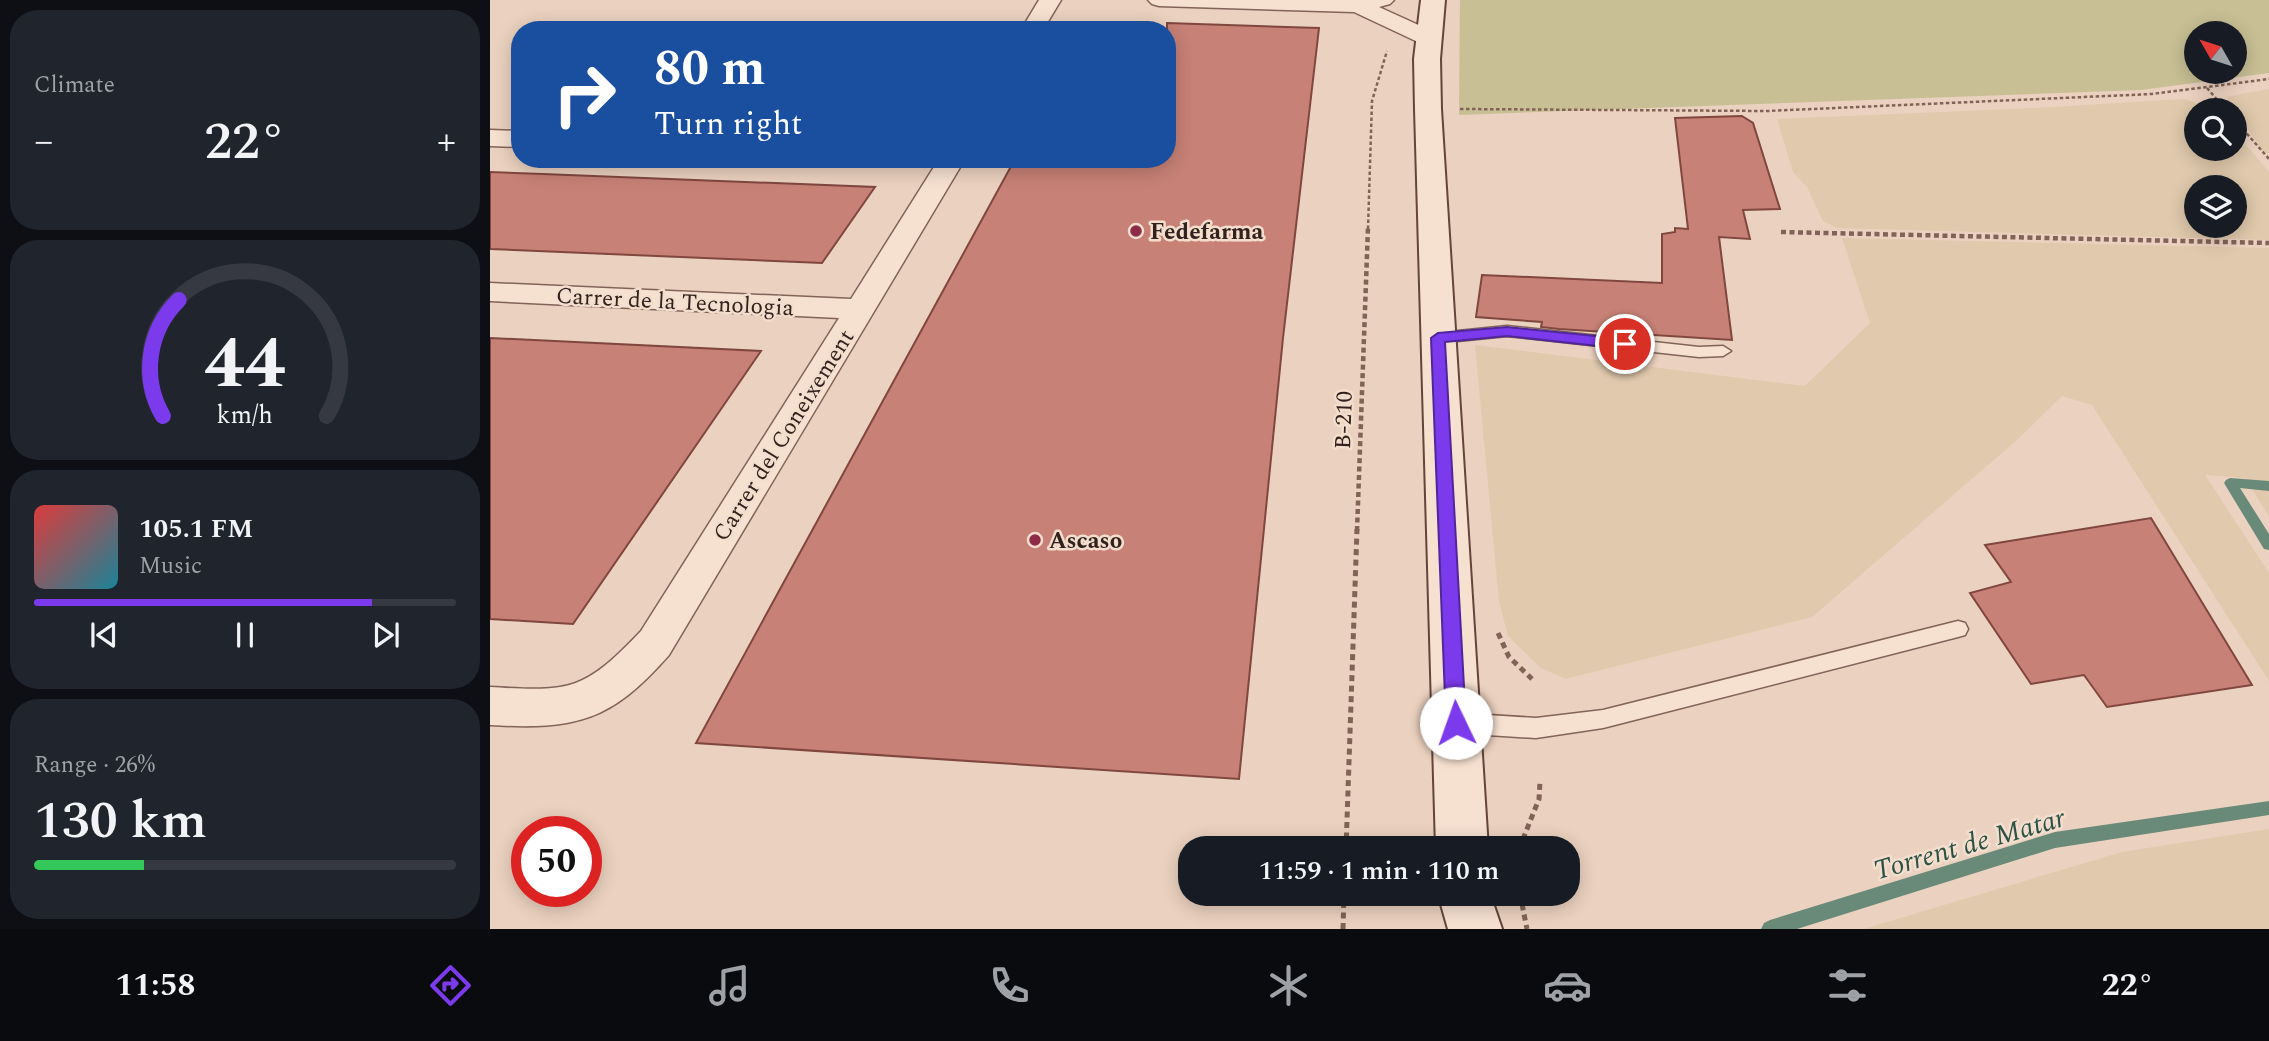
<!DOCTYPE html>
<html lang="en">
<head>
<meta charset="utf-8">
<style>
	:root { --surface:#171b24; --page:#20242c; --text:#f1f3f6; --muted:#9ea1a6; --line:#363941; --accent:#7c3aed }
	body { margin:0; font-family:Spectral,serif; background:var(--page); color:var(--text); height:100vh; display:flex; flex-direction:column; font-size:26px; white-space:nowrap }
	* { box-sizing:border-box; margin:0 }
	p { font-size:23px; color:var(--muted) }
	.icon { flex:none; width:38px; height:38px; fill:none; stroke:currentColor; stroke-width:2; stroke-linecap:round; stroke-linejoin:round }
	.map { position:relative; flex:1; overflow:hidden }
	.sheet { display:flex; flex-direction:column; gap:10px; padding:10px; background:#0d0f14; width:490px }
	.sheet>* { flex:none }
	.guide { position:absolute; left:21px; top:21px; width:665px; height:147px; border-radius:28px; box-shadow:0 4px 18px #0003; background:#1a4fa0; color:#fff; overflow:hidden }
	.needle { width:46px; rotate:309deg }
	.buttons { position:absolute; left:1694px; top:21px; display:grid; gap:14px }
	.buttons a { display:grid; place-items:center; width:63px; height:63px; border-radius:50%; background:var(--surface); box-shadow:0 4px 18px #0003; font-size:35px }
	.speed { position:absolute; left:21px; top:816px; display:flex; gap:14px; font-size:35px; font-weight:700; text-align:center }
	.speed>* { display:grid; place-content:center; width:91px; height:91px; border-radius:50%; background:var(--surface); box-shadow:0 4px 18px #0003; line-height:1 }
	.speed .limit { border:10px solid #d22; background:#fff; color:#111 }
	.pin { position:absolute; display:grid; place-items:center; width:60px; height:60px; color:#fff; margin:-30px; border:4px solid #fff; border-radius:50%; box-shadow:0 2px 7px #0007 }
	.me { position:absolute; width:77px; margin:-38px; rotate:357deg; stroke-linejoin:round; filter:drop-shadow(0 0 5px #0008) }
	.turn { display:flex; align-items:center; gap:24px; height:147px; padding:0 28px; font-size:32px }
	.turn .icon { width:91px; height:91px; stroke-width:2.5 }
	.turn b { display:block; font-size:49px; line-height:60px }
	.big { font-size:52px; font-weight:600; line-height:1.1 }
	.sheet .card { flex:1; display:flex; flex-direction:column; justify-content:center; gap:10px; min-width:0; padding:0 24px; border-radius:28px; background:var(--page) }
	.sheet .dial { align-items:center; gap:0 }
	.dial svg { height:182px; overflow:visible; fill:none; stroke:var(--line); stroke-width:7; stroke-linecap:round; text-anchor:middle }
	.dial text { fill:var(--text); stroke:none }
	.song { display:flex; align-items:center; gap:21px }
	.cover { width:84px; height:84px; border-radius:10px; background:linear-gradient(135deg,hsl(0 70% 55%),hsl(190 70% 35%)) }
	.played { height:7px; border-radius:4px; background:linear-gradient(90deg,var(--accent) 80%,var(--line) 80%) }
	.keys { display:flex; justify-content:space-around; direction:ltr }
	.heat { display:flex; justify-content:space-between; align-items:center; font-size:38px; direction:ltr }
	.charge { height:10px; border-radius:5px; background:linear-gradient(90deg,#34c759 26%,var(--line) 0) }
	.trip { position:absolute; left:688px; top:836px; width:402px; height:70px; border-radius:28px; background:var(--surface); box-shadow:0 4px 18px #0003; font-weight:600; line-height:70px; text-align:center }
	.tab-bar { display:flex; height:112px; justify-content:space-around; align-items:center; background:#090b0e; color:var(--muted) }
	.tab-bar .icon { width:49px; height:49px }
	.tab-bar .active { color:var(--accent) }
	.tab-bar b { font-size:32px; color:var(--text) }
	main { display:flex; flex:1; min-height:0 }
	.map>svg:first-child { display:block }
	.farmland { fill:#e0c9ac; fill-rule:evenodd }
	.green { fill:#c8bf94; fill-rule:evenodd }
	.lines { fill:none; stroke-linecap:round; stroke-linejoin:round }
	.stream { fill:#6a8a79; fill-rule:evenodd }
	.building { fill:#c78176; stroke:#80473f; stroke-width:2 }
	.service-casing { stroke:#826358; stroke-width:3 }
	.minor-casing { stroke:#826358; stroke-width:3 }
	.secondary-casing { stroke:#64453c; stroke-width:4 }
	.path-far2 { stroke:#826358; stroke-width:2.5; stroke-dasharray:3.5 2.5; stroke-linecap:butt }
	.path-far1 { stroke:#826358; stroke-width:4.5; stroke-dasharray:5 3.5; stroke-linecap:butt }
	.path { stroke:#826358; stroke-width:5; stroke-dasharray:6 4.5; stroke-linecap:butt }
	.service { fill:#f6e1d1; fill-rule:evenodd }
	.minor { fill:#f6e1d1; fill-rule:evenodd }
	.secondary { fill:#f6e1d1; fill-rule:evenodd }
	.route { fill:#7c3aed; stroke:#51269a; stroke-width:2 }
	.poi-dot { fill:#8e2c48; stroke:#f3dece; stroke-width:2.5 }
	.labels { text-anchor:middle; stroke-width:5; stroke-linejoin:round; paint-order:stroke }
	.poi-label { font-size:23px; font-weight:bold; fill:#32211c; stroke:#f3dece; text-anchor:start }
	.street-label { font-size:23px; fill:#32211c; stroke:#f3dece }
	.near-water-label { font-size:28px; font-style:italic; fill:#2c5245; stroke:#f3dece }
</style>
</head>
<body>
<main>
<section class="sheet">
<div class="card"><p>Climate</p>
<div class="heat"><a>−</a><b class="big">22°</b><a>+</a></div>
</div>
<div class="card dial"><svg viewBox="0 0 100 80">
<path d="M14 69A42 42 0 1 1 86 69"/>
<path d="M14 69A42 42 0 0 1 21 18" stroke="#7c3aed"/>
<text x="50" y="56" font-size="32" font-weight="700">44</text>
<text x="50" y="72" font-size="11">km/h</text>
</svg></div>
<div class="card">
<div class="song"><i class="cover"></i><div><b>105.1 FM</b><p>Music</p></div></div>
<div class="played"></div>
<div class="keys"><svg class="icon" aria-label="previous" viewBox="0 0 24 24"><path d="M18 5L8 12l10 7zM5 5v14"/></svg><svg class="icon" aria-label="pause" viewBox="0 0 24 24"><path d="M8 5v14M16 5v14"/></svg><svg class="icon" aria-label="next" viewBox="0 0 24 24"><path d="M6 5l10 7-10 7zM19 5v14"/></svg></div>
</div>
<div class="card"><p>Range · 26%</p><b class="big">130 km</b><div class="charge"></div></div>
</section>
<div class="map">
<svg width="1779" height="929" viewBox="0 0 1779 929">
	<rect width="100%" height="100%" fill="#ebd1bf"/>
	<g class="farmland">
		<path d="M1779 89V154L1774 153 1736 97Z"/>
		<path d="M1694 99 1726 110H1706V149H1745V132L1779 172V240L1347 228 1333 221 1317 187 1303 172 1287 119 1546 108ZM1745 187V226H1706V187Z"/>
		<path d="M1352 238 1779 248V516L1755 478 1715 475 1779 573V681L1602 405 1572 396 1527 440 1322 617 1076 679 1051 668 1018 636 1009 601 985 345 1315 386 1380 323Z"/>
		<path d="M1779 829V929H1374L1632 852Z"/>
	</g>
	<path class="green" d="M970 0H1779V73L1651 90 969 115ZM1706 33H1745V72H1706Z"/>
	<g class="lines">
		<g class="stream">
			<path d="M1740 478 1779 481V491L1750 488 1779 534V550L1774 549 1734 483 1736 480Z"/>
			<path d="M1779 801V815L1565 848 1307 929H1271L1274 923 1280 920 1565 832Z"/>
		</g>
	</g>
	<g class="building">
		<path d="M677 23 829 28 793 338 749 779 206 743 525 159H677Z"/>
		<path d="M1252 116 1263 123 1290 209 1253 210 1260 239 1229 237 1242 340 1069 329 1051 327 1052 322 986 317 992 275 1172 283V234L1185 232V228L1198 229 1185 118Z"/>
		<path d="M0 172 53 174 385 187 332 263 0 249Z"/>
		<path d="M0 338 271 351 83 624 0 619Z"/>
		<path d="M1661 518 1762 685 1617 707 1594 675 1541 684 1480 593 1521 582 1495 545Z"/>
	</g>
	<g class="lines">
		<defs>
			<g id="service">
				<path d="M1017 326 1209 347 1233 346 1241 351 1233 356 1209 357 1017 336 948 343 940 338 948 333Z"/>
				<path d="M1468 621 1475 623 1478 629 1475 635 1468 637 1113 728 1046 738 966 733 958 730 955 723 958 716 966 713 1046 718 1113 710Z"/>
			</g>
			<g id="minor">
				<path d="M549 0H571L553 30H531Z"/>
				<path d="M658 0H904L900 4 889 7 946 33 949 38 946 43H930L864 12 669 6 662 4Z"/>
				<path d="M0 130 30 131V147L0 146Z"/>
				<path d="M449 159H475L179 655C121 721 87 730 0 725V687C81 692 94 691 151 631L349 318 0 301V283L361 299Z"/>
			</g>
			<g id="secondary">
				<path d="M931 0H955L950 59 951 109 998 849H946L925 109 924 59Z"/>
				<path d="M948 894H1000L1012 929H958Z"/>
			</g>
		</defs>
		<use href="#service" class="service-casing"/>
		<use href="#minor" class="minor-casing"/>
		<use href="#secondary" class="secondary-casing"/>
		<g class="path-far2">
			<path d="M1717 88 1736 110"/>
			<path d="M970 109 1277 111 1662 94 1779 79"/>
			<path d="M1745 120 1779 159"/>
			<path d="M878 229 882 101 897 51"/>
		</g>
		<g class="path-far1">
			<path d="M1291 232 1779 243"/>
			<path d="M867 531 878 227"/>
		</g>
		<g class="path">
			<path d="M1008 633 1019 657 1042 679"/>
			<path d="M856 849 867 529"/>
			<path d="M1029 849 1049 799 1050 782"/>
			<path d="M1030 894 1037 929"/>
			<path d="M853 929 854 894"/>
		</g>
		<use href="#service" class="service"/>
		<use href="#minor" class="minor"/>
		<use href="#secondary" class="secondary"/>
	</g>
	<path class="route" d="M1017 327 1135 339 1142 344 1135 349 1017 336 955 342 976 723 973 730 966 732 959 730 956 723 941 338 948 333Z"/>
	<g class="poi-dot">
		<circle cx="646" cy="231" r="7"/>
		<circle cx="545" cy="540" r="7"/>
	</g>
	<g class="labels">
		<g class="poi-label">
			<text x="660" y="239">Fedefarma</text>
			<text x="559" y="548">Ascaso</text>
		</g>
		<g class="street-label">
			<text transform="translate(185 301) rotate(3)" y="8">Carrer de la Tecnologia</text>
			<text transform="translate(853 420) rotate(-88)" y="8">B-210</text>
			<text transform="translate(293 435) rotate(-58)" y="8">Carrer del Coneixement</text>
		</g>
		<g class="near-water-label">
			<text transform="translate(1479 843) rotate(-16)" y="10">Torrent de Matar</text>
		</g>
	</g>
</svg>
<div class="buttons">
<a><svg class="needle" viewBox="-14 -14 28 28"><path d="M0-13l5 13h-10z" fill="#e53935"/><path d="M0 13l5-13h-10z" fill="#9ea1a6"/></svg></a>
<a><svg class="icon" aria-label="search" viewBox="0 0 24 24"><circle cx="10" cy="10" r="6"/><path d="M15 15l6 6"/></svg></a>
<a><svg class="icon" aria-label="layers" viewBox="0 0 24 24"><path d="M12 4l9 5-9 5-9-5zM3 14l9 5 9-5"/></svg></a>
</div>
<div class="speed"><div class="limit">50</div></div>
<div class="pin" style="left:1135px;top:344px;background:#d93025"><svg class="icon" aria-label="arrive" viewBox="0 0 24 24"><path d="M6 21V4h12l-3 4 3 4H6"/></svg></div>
<svg class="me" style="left:966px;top:723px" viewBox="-20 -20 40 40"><circle r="19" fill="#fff"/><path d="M0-13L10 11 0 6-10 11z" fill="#7c3aed"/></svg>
<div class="trip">11:59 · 1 min · 110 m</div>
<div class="guide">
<div class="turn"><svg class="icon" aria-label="right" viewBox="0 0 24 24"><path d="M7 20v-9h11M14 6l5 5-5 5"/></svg><div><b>80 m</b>Turn right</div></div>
</div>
</div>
</main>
<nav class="tab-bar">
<b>11:58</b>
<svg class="icon active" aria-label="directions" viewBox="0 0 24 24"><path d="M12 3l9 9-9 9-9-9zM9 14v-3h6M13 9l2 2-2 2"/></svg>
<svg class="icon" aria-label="music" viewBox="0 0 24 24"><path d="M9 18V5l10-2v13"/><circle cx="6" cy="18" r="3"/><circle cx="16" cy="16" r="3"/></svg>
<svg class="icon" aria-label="phone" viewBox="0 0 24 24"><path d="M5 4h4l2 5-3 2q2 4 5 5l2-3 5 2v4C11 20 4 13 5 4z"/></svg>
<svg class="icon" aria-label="climate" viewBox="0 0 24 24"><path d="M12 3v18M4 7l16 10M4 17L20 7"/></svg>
<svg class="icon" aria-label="car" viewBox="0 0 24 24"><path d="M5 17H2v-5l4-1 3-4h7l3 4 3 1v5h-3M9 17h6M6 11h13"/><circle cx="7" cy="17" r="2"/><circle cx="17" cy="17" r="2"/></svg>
<svg class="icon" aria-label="filters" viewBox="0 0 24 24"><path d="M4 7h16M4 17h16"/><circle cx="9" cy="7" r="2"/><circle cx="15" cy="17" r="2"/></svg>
<b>22°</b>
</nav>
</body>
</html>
